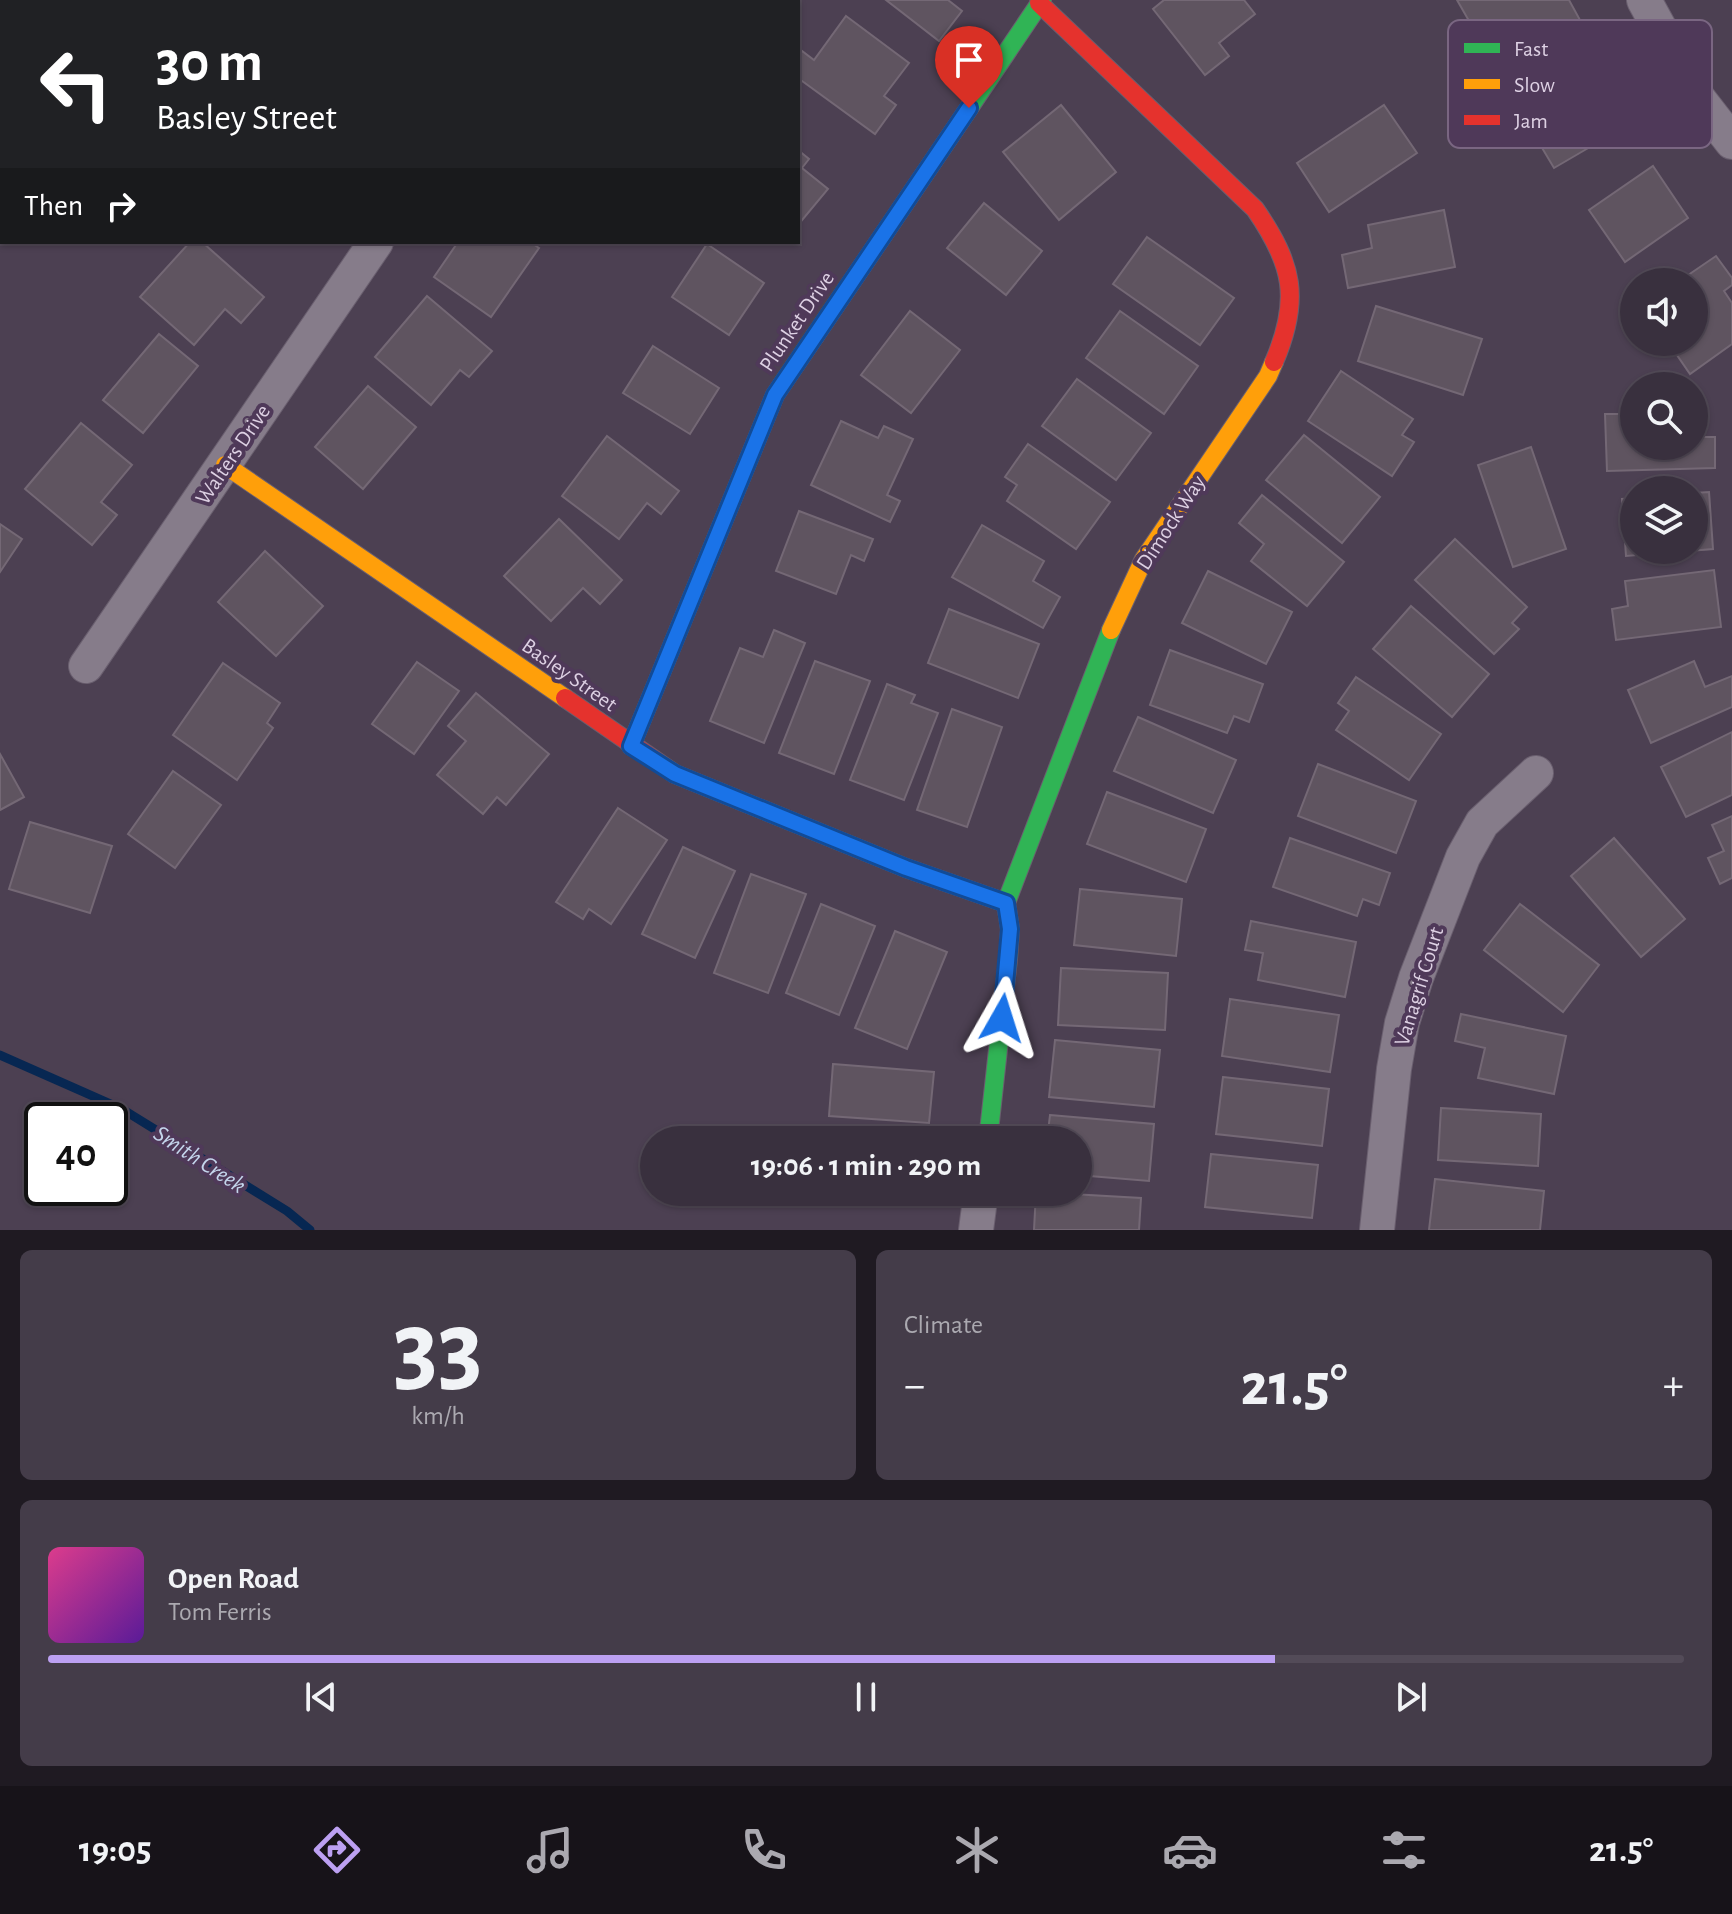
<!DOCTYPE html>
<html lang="en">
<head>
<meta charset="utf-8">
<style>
	:root { --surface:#39303e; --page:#443c49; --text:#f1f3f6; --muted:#aba9b0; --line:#534b58; --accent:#bca0f2 }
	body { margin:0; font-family:"Alegreya Sans",sans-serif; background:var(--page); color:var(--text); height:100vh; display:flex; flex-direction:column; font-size:30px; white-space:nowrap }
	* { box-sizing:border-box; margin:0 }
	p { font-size:26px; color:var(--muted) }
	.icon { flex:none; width:44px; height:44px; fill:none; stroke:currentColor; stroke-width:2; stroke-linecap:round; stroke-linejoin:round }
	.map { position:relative; height:1230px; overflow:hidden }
	.drawer { display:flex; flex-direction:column; gap:20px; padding:20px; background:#1f1a22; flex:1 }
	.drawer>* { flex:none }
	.banner { position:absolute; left:0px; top:0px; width:800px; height:244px; box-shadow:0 2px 6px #0004,0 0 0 2px var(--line); background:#202124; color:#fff; overflow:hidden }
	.controls { position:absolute; left:1620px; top:268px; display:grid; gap:16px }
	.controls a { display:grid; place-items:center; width:88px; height:88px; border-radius:50%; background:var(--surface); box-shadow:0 2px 6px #0004,0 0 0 2px var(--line); font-size:40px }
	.speed { position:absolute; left:24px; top:1102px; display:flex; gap:16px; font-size:40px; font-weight:700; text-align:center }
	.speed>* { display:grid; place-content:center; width:104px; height:104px; border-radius:50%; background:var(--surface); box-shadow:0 2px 6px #0004,0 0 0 2px var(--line); line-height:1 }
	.speed .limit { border:4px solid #111; border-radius:12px; background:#fff; color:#111 }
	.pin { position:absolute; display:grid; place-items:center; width:68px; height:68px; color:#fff; margin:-82px -34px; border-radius:50% 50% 50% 0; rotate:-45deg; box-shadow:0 0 8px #0007 }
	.pin .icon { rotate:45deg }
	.me { position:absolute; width:88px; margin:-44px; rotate:6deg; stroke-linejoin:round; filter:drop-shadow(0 0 6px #0008) }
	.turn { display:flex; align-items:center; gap:28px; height:168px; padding:0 24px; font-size:36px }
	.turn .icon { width:104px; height:104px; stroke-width:2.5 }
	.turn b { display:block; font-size:56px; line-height:68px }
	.then { display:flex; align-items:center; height:76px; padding:0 24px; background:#0003; gap:16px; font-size:30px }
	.big { font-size:60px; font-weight:700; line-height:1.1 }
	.drawer .tile { flex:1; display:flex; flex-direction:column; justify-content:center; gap:12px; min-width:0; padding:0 28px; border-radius:12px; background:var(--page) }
	.drawer .dial { align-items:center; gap:0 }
	.dial b { font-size:104px; line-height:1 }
	.song { display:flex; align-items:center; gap:24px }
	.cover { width:96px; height:96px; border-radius:12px; background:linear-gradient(135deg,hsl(330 70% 55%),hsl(270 70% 35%)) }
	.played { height:8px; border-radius:4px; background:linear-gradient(90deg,var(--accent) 75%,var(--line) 75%) }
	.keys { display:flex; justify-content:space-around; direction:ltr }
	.heat { display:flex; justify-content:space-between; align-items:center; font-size:44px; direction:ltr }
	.drawer .tiles { flex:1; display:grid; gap:20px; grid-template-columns:1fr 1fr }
	.tile:last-child { grid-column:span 2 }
	.trip { position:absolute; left:640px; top:1126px; width:452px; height:80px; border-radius:40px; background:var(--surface); box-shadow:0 2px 6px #0004,0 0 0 2px var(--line); font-weight:700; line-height:80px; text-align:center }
	.menu { display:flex; height:128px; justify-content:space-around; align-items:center; background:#171319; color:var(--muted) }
	.menu .icon { width:56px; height:56px }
	.menu .on { color:var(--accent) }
	.menu b { font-size:36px; color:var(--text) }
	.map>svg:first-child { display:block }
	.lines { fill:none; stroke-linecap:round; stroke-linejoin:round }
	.stream { stroke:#072752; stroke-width:9 }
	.building { fill:#5f5460; stroke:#746875; stroke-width:2 }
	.street-casing { stroke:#6a5f6f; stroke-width:36 }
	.fast-casing { stroke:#6a5f6f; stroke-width:20 }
	.slow-casing { stroke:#6a5f6f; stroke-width:20 }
	.jam-casing { stroke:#6a5f6f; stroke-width:20 }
	.street { stroke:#867c8a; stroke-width:34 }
	.fast { stroke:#30b455; stroke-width:18 }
	.slow { stroke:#ff9f0a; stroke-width:18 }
	.jam { stroke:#e5322d; stroke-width:18 }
	.route-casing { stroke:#114b97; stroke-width:20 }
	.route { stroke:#1a73e8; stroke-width:14 }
	.labels { text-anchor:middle; stroke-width:8; stroke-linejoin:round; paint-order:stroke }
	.street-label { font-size:22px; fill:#ddd0e3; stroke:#4f3959 }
	.water-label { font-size:24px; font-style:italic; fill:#c4d5ec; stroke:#4f3959 }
	.key { fill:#4f3959; stroke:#7a6682; stroke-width:2 }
	.key-label { font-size:22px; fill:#ddd0e3 }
</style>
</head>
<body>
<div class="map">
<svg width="1732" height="1230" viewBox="0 0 1732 1230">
	<rect width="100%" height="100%" fill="#4c4052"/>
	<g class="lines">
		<path class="stream" d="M0 1055 122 1109 287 1211 310 1230"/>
	</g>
	<g class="building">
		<path d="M331 0H466L464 2Z"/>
		<path d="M886 0H948L962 11 939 41Z"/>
		<path d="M1164 0H1244L1255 14 1219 43 1229 56 1205 75 1153 9Z"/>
		<path d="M1457 0H1569L1580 20 1496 68Z"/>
		<path d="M846 16 909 63 884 96 896 105 875 134 798 78V57L802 51 814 60Z"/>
		<path d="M1589 62 1626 126 1554 168 1532 131 1521 137 1506 110Z"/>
		<path d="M1061 105 1116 172 1059 220 1003 152Z"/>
		<path d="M1384 105 1417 153 1329 212 1297 163Z"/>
		<path d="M798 150 809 159 802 168 828 189 798 225Z"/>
		<path d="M1653 166 1688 218 1625 262 1589 210Z"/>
		<path d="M984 203 1042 251 1006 295 947 248Z"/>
		<path d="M1444 210 1455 267 1348 288 1342 255 1372 248 1368 225Z"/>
		<path d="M1147 237 1234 298 1200 345 1113 284Z"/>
		<path d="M190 242H202L264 297 241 323 225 309 194 345 140 297Z"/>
		<path d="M458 242H530L539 248 491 317 434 277Z"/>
		<path d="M707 244 764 283 729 335 672 297Z"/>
		<path d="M1716 256 1732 278V285L1724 291 1732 303V344L1690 374 1668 342H1694V282H1678Z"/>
		<path d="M427 296 492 351 469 377 460 370 431 405 375 357Z"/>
		<path d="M1376 306 1482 339 1463 395 1358 361Z"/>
		<path d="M910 311 960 350 911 413 861 375Z"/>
		<path d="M1120 311 1198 366 1164 414 1086 358Z"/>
		<path d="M159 334 198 366 143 433 103 400Z"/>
		<path d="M653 346 719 388 690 434 623 393Z"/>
		<path d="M1341 371 1413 419 1402 435 1414 442 1392 476 1308 421Z"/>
		<path d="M1077 379 1151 433 1116 480 1042 426Z"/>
		<path d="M368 386 416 427 363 489 315 447Z"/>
		<path d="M1695 412V437H1715V468L1607 471 1605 414H1634V446H1694Z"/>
		<path d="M841 421 878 438 884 426 913 439 887 495 900 501 890 522 811 485Z"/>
		<path d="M81 423 132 465 101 502 117 515 92 545 25 489Z"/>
		<path d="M1304 435 1380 497 1342 543 1266 480Z"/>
		<path d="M607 436 679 491 661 514 647 503 619 539 562 496Z"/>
		<path d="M1028 444 1110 502 1076 549 1007 501 1017 485 1005 477Z"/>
		<path d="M1531 447 1566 549 1513 567 1478 465Z"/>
		<path d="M1709 492 1713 549 1626 556 1622 499 1634 498V550H1694V493Z"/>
		<path d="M1262 495 1344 562 1307 606 1251 561 1264 544 1239 523Z"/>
		<path d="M799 511 873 539 864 561 851 555 836 594 776 571Z"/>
		<path d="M559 519 622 580 600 604 583 588 551 621 504 576Z"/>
		<path d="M0 524 22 539 0 572Z"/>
		<path d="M982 525 1044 561 1033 581 1060 597 1043 628 952 577Z"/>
		<path d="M1455 539 1527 607 1512 623 1519 629 1494 654 1415 580Z"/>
		<path d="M265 551 323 606 276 656 218 602Z"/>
		<path d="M1714 570 1721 627 1616 640 1612 609 1628 606 1625 581Z"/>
		<path d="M1208 571 1292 612 1266 664 1182 623Z"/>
		<path d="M1411 606 1489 674 1452 717 1373 649Z"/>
		<path d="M949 609 1039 644 1018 698 928 663Z"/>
		<path d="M774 630 805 643 764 743 710 721 740 648 763 657Z"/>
		<path d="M1170 650 1263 684 1249 722 1234 716 1227 733 1150 705Z"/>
		<path d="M815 661 870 681 834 774 779 753Z"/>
		<path d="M1694 661 1705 687 1732 676V707L1651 743 1628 690Z"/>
		<path d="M417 662 459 691 414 754 372 724Z"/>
		<path d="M223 663 280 703 267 723 273 728 237 780 173 735Z"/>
		<path d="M1356 677 1441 734 1409 780 1336 730 1349 711 1338 703Z"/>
		<path d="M887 684 915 695 911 703 938 713 904 800 850 780Z"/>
		<path d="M476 693 549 754 506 805 497 797 483 814 437 775 466 741 448 726Z"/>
		<path d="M952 709 1002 727 967 827 917 810Z"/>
		<path d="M1138 717 1236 760 1213 813 1114 771Z"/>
		<path d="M1732 732V795L1686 817 1661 767Z"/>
		<path d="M0 754 24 797 0 810Z"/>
		<path d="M1318 764 1416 801 1396 853 1298 816Z"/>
		<path d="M173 771 221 805 175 868 128 834Z"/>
		<path d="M1107 792 1206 829 1186 882 1087 844Z"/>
		<path d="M618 808 667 840 611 924 589 909 583 919 556 902Z"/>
		<path d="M1732 816V878L1720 884 1708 858 1724 851 1712 825Z"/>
		<path d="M30 822 112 846 90 913 9 889Z"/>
		<path d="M1290 838 1390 873 1379 905 1363 899 1357 916 1273 887Z"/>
		<path d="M1614 838 1685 919 1641 957 1571 876Z"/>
		<path d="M683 847 735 871 695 958 642 934Z"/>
		<path d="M751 874 806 894 768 993 714 973Z"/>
		<path d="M1080 889 1182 899 1176 956 1074 945Z"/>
		<path d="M821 904 875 926 839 1015 786 993Z"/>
		<path d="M1520 904 1599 965 1563 1012 1484 950Z"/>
		<path d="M1251 921 1356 942 1345 997 1258 980 1263 953 1245 950Z"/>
		<path d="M895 931 947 952 907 1049 855 1028Z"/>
		<path d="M1061 968 1168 973 1165 1030 1058 1025Z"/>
		<path d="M1230 999 1339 1015 1330 1072 1222 1056Z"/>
		<path d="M1461 1014 1566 1036 1554 1094 1478 1078 1485 1048 1455 1041Z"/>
		<path d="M1055 1040 1160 1050 1154 1107 1049 1097Z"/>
		<path d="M833 1064 934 1072 929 1123 829 1116Z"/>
		<path d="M1223 1077 1329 1089 1322 1146 1216 1134Z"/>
		<path d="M1441 1108 1541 1114 1538 1166 1438 1160Z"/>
		<path d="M1050 1115 1154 1124 1149 1181 1078 1175V1140H1047Z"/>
		<path d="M1211 1154 1318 1165 1312 1218 1205 1207Z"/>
		<path d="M1435 1179 1544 1191 1540 1230H1429Z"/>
		<path d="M820 1192H927L926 1201 819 1195Z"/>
		<path d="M1036 1192 1141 1198 1139 1230H1034Z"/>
	</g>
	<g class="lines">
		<defs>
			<g id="street">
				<path d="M1644 0 1697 97 1732 142"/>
				<path d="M539 2 540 0"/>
				<path d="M86 666 376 242"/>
				<path d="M976 1230 981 1192"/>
				<path d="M1377 1230 1394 1069 1402 1023 1416 978 1463 857 1482 823 1536 773"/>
			</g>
			<g id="fast">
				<path d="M815 336 1042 0"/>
				<path d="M988 1140 1008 959 1010 929 1006 903 1111 630"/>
			</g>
			<g id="slow">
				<path d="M225 465 565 698"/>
				<path d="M1111 630 1144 559 1268 376 1274 362"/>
				<path d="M631 746 775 395 815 336"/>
			</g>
			<g id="jam">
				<path d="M1039 3 1255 209C1293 264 1301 299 1274 362"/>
				<path d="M565 698 675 774 906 868 1006 903"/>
			</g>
		</defs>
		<use href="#street" class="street-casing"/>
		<use href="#fast" class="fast-casing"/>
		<use href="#slow" class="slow-casing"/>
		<use href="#jam" class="jam-casing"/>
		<use href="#street" class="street"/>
		<use href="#fast" class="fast"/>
		<use href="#slow" class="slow"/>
		<use href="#jam" class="jam"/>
	</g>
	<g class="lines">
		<defs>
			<path id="route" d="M969 108 775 395 631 746 675 774 906 868 1006 903 1010 929 1002 1018"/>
		</defs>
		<use href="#route" class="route-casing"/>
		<use href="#route" class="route"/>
	</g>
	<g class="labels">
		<g class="street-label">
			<text transform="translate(796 321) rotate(-56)" y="8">Plunket Drive</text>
			<text transform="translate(232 454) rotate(-56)" y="8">Walters Drive</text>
			<text transform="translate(1170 522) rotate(-57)" y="8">Dimock Way</text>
			<text transform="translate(570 674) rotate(35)" y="8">Basley Street</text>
			<text transform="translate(1418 986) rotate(-73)" y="8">Vanagrif Court</text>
		</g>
		<g class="water-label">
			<text transform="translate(200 1159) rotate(33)" y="8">Smith Creek</text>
		</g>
	</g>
	<rect x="1448" y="20" width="264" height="128" rx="12" class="key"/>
	<rect x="1464" y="43" width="36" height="10" fill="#30b455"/>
	<rect x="1464" y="79" width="36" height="10" fill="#ff9f0a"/>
	<rect x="1464" y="115" width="36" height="10" fill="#e5322d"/>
	<g class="key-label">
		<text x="1514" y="56">Fast</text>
		<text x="1514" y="92">Slow</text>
		<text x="1514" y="128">Jam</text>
	</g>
</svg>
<div class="controls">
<a><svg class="icon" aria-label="sound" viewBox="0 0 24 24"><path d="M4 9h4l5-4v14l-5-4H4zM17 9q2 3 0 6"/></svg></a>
<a><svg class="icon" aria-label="search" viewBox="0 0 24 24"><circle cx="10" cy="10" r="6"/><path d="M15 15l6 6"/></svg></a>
<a><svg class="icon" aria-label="layers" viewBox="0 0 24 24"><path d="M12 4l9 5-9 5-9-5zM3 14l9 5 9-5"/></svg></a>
</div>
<div class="speed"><div class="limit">40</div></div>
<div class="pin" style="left:969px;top:108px;background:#d93025"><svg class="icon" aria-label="arrive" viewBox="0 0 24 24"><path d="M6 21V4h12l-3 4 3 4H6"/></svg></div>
<svg class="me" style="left:1002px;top:1018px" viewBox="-20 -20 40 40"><path d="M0-17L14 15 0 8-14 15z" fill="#1a73e8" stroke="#fff" stroke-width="4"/></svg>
<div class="trip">19:06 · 1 min · 290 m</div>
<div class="banner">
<div class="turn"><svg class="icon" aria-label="left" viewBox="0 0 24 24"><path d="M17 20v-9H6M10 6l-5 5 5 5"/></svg><div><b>30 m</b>Basley Street</div></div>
<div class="then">Then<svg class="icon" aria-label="right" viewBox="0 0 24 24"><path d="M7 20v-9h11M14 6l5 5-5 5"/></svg></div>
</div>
</div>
<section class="drawer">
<div class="tiles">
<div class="tile dial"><b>33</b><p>km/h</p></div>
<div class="tile"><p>Climate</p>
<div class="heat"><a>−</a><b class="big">21.5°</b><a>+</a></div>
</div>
<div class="tile">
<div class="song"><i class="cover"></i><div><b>Open Road</b><p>Tom Ferris</p></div></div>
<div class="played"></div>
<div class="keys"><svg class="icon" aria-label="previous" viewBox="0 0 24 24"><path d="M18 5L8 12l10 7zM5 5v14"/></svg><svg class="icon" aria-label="pause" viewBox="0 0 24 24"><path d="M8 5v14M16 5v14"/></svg><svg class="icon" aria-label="next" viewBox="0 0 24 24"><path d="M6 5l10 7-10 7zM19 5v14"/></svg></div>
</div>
</div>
</section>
<nav class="menu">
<b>19:05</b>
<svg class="icon on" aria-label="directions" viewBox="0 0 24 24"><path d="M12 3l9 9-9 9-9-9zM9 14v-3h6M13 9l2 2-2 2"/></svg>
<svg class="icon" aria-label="music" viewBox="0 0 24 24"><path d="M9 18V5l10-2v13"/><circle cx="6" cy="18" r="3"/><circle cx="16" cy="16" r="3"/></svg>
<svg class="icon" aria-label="phone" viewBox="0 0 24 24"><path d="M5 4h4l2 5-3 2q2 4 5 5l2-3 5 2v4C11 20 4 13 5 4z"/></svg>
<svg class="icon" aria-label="climate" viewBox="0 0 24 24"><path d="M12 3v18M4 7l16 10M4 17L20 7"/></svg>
<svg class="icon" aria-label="car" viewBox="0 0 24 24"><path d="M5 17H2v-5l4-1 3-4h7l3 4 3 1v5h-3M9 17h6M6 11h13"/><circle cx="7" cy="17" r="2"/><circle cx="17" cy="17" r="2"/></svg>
<svg class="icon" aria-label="filters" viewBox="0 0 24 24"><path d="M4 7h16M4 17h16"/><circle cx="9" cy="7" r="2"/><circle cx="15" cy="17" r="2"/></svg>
<b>21.5°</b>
</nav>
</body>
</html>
